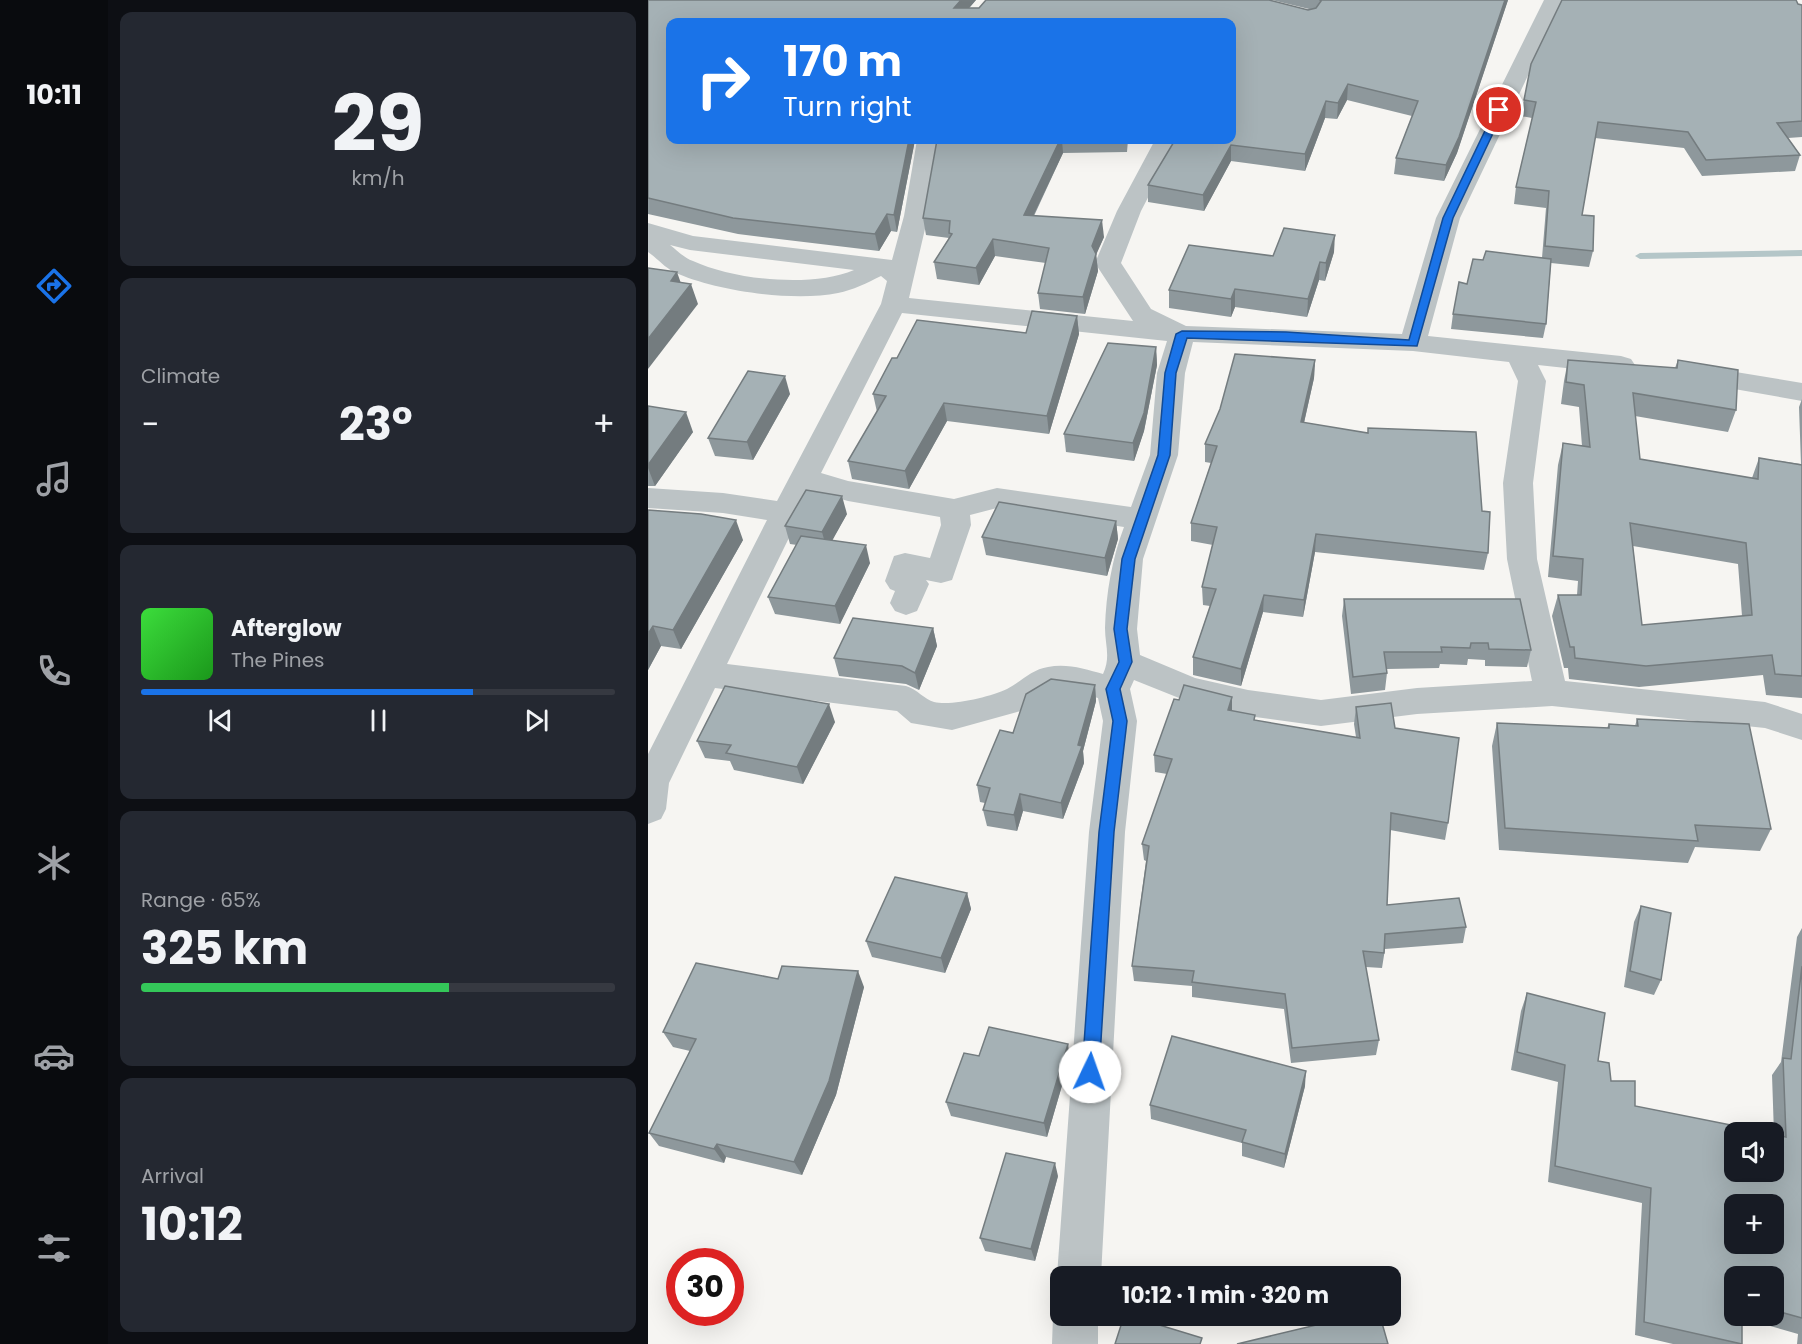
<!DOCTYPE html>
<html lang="en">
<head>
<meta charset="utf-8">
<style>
	:root { --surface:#171b24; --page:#242831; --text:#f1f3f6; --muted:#9ea1a6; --line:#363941; --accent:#1a73e8 }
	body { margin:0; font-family:Poppins,sans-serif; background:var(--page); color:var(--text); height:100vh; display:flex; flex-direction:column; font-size:22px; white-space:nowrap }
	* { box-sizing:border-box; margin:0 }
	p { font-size:20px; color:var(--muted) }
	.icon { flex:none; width:33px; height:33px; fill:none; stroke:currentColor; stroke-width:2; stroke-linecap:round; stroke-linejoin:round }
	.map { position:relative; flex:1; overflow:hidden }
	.panel { display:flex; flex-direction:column; gap:12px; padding:12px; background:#0d0f14; width:540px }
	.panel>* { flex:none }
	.hud { position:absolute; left:18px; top:18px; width:570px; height:126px; border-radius:12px; box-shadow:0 6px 24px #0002; background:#1a73e8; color:#fff; overflow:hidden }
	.tools { position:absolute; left:1076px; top:1122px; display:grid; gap:12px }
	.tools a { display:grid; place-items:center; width:60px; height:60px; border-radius:12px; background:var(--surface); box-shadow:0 6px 24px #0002; font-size:30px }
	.speed { position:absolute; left:18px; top:1248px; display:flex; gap:12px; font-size:30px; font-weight:700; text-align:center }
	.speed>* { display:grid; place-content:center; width:78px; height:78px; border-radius:50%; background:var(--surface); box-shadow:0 6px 24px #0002; line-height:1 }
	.speed .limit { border:9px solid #d22; background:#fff; color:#111 }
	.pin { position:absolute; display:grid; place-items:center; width:51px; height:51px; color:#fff; margin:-26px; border:3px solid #fff; border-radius:50%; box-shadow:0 2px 6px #0007 }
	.me { position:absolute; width:66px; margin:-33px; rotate:3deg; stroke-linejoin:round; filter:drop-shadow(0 0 4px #0008) }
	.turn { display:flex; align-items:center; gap:21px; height:126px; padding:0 18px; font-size:27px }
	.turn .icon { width:78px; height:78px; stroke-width:2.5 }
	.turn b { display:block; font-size:42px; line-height:51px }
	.big { font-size:45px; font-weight:700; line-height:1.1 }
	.panel .widget { flex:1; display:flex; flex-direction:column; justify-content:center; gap:9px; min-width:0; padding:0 21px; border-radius:12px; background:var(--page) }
	.panel .dial { align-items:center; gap:0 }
	.dial b { font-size:78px; line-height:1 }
	.song { display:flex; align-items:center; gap:18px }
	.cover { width:72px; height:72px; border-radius:9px; background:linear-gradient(135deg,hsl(120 70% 55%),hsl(120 70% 35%)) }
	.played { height:6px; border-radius:3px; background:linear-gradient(90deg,var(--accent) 70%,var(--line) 70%) }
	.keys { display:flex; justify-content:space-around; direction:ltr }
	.heat { display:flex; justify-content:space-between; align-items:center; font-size:33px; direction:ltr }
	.charge { height:9px; border-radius:4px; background:linear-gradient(90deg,#34c759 65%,var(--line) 0) }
	.trip { position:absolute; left:402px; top:1266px; width:351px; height:60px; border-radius:12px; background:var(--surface); box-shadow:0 6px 24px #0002; font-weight:700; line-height:60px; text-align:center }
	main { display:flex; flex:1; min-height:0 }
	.dock { display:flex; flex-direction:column; width:108px; justify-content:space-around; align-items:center; background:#090b0e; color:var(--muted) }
	.dock .icon { width:42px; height:42px }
	.dock .active { color:var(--accent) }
	.dock b { font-size:27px; color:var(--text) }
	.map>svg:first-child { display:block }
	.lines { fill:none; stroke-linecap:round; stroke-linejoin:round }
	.stream { fill:#b4c6c8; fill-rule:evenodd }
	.street { fill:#bcc3c5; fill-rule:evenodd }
	.wall { fill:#8e989c; fill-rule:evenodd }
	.shaded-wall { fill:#747c7f }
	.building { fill:#a5b1b5; stroke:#747c7f; stroke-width:1.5; fill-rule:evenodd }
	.route { fill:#1a73e8; stroke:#114b97; stroke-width:1.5 }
</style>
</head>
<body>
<main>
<nav class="dock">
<b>10:11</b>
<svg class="icon active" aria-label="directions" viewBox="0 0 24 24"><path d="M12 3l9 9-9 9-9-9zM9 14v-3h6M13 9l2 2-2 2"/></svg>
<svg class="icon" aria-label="music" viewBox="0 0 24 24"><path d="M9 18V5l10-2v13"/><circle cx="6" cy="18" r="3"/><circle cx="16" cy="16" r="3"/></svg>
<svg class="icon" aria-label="phone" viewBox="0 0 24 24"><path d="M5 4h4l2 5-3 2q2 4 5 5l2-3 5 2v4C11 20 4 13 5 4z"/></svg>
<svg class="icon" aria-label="climate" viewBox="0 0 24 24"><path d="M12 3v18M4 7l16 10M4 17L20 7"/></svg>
<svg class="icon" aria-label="car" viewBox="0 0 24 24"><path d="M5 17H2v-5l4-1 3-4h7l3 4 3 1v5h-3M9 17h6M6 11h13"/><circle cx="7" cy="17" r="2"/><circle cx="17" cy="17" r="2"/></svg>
<svg class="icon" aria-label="filters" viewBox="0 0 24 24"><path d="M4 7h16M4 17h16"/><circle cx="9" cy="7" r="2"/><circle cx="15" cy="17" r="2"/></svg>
</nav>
<section class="panel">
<div class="widget dial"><b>29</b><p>km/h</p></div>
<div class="widget"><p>Climate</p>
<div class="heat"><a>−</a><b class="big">23°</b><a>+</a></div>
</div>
<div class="widget">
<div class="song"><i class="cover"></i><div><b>Afterglow</b><p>The Pines</p></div></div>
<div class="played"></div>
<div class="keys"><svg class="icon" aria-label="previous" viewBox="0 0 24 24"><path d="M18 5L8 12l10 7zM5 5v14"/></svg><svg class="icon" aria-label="pause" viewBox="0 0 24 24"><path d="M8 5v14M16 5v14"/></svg><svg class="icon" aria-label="next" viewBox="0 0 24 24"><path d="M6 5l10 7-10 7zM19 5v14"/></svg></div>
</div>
<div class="widget"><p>Range · 65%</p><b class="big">325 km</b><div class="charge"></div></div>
<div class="widget"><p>Arrival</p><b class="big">10:12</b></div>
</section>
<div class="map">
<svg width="1154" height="1344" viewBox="0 0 1154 1344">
	<rect width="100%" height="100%" fill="#f6f5f2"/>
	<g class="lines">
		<path class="stream" d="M1154 250V256L992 259 987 256 992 253Z"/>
		<g class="street">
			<path d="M896 0H916L812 218 780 336 973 356 983 359 987 365 983 371 973 374 890 365 898 381 885 483 889 559 917 681 1117 702 1154 714V740L1117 728 904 706 769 714 673 726 600 716 541 702 486 680 482 689 489 721 477 832 453 1276H412V1285L409 1276 441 832 455 721 450 698 431 693 407 692 380 709 304 730 263 723 249 711 67 688 21 783 18 809 13 819 0 824V754L119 520 75 513 0 508V488L75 493 129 501 233 304 239 281 233 276C219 283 205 290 190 293 145 302 67 291 26 272 16 267 9 258 0 252V223L45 236 244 260 256 216 269 140H292L280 216 261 298 485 321 447 263 469 211 507 140H530L493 211 473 263 503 309 538 326 754 334 788 218ZM22 245 42 250 206 270C164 288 86 280 45 261 36 258 30 251 22 245ZM254 313 519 341 509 373 502 455 483 507 349 488 306 499 200 481 173 473ZM545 342 765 351 861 362 870 381 855 483 859 559 884 681 769 688 673 700 600 690 547 678 492 655 489 629 495 559 530 455 537 373ZM164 491 200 501 292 517 293 525 282 558 257 553 246 556 237 581 242 589 247 591 242 603 247 611 258 615 269 611 281 584 278 580 293 583 304 580 323 525 322 515 349 508 476 527C464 559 458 593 457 628 457 645 463 657 455 674 438 669 418 663 400 667 384 669 373 682 359 689 342 697 304 706 286 702 277 700 269 689 258 686L79 664Z"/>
			<path d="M1045 365 1154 383V401L1035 380 1031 374 1035 368Z"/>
			<path d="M412 1300V1316H450V1344H404L405 1316Z"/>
		</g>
	</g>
	<g class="wall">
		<path d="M0 0H328L321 8 660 10 661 9 624 0H860L809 153 796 181 746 174 748 158 764 116 699 100 689 119 677 118 657 171 583 161 556 211 500 202V185L584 140V22L22 140H268H267L249 232 243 231 231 251 90 234 0 214Z"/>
		<path d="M1150 4 1154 5V137L1140 138 1152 155 1147 171 1054 176 1036 148 947 138 934 215 945 251 941 267 903 263 898 324 895 338 803 329 805 314 819 284 835 260 894 258 898 208 866 204 868 187 884 118 873 116 876 100Z"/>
		<path d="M289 140H480L479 152 415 153 386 216 456 237 448 254 450 271 437 314 392 309 390 293 398 263 347 256 331 285 289 279 286 262 301 238 278 235 275 218Z"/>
		<path d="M686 252 677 281 671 280 659 317 587 307 583 317 521 308V290L625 256Z"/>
		<path d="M429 316 431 334 401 434 299 421 261 489 204 479 200 461 229 412 225 394 249 358 378 333Z"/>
		<path d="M508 347 509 365 496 431 486 461 418 452 416 434Z"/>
		<path d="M667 360 666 378 656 423 720 433V428L834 511 840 553 836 570 667 552 655 617 615 612 593 686 545 675V657L562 606 555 605 554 587 565 545 543 541V523L563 463 557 462V444Z"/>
		<path d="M920 360 1027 368 1030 360 1088 410 1080 432 987 416 992 459 1104 478 1111 458 1153 464 1151 407 1154 399V698L1118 695 1115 675 991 687 921 679 920 668H916L904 616 910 595H929L930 581 900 577 910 465 915 443 934 446 931 407 913 404 916 381ZM985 546 1090 564 1094 616 994 625Z"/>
		<path d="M142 394 105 460 67 456 60 438Z"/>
		<path d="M0 406 45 432 7 486H0Z"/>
		<path d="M0 510 95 540 33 649 13 646 0 670Z"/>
		<path d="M199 514 184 540 222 563 192 624 127 614 120 597 149 545 142 544 137 526Z"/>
		<path d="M468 521 470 539 459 576 338 555 334 537Z"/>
		<path d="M696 599 883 650 879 667 837 666V660L820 659 819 665 792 664 791 668 739 669V673L737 690 703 694 694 616Z"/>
		<path d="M285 628 289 646 271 690 258 684 191 676 186 658Z"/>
		<path d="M447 685 448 701 435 751 436 763 415 819 375 811 369 831 339 826 335 810 337 803 332 802 329 785 365 733Z"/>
		<path d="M584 697V711L607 721 708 737 706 724 708 707 747 728 800 823 797 840 742 830 739 905 818 927 815 943 737 949 734 968 718 967 731 1040 728 1055 643 1063 636 1009 544 997V986L486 981 484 966 498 861 496 860 494 844 519 774 507 772 506 755 531 700Z"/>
		<path d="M989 719 1123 829 1112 851 1047 847 1040 863 851 850 844 746 849 723 959 728 961 724 987 726Z"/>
		<path d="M187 722 155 784 86 770 82 761 57 758 49 741Z"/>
		<path d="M319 893 323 909 297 973 224 957 218 941Z"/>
		<path d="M993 906 1013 980 1006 995 976 987 986 922Z"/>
		<path d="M1154 928V1344H1149L1150 1334 1094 1318V1344H1025L987 1335 994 1203 900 1182 910 1082 863 1070 873 1011 879 993 950 1061 963 1081 987 1106 1126 1134 1124 1075 1133 1062 1149 937ZM1086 1276H1125V1316H1086Z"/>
		<path d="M130 979 216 987 188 1095 154 1175 78 1157 76 1163 11 1146 1 1133 42 1051 25 1047 15 1032Z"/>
		<path d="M331 1056 422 1058 399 1137 303 1116 298 1102Z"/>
		<path d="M657 1086 636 1168 594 1156V1143L503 1119 502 1105Z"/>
		<path d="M410 1176 387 1261 337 1251 332 1238Z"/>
	</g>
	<g class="shaded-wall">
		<path d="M313 0H328L309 22 306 8Z"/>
		<path d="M857 0H860L809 153 796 181 798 165Z"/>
		<path d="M700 84 699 100 689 119 690 103Z"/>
		<path d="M678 101 677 118 657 171V154Z"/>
		<path d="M261 140H267L249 232 246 215Z"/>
		<path d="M412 140H414L415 153 378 231 376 215Z"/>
		<path d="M583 145V161L556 211 555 195Z"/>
		<path d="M239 214 243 231 231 251 227 234Z"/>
		<path d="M454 220 456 237 445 262 444 246Z"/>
		<path d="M687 235 686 252 677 281 678 263Z"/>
		<path d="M345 239 347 256 331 285 328 268Z"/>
		<path d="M448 254 450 271 437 314 435 297Z"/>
		<path d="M672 262 671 280 659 317 660 299Z"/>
		<path d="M29 272 36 292 23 281Z"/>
		<path d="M43 284 50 304 0 369V339Z"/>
		<path d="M587 289V307L583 317V299Z"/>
		<path d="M429 316 431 334 401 434 399 416Z"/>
		<path d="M508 347 509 365 496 431 486 461 485 443Z"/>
		<path d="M667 360 666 378 652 440 653 422Z"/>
		<path d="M137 376 142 394 105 460 99 442Z"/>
		<path d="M296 403 299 421 261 489 257 471Z"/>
		<path d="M38 412 45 432 7 486 0 468V465Z"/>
		<path d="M194 496 199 514 179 550 174 532Z"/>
		<path d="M88 520 95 540 33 649 25 630Z"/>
		<path d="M468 521 470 539 459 576 457 558Z"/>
		<path d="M668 534 667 552 655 617 656 600Z"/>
		<path d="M218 545 222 563 192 624 187 606Z"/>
		<path d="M616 595 615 612 593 686V669Z"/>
		<path d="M5 626 13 646 0 670V634Z"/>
		<path d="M285 628 289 646 271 690 267 673Z"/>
		<path d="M447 685 448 701 435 751 436 763 415 819 413 803Z"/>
		<path d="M584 697V714L580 710Z"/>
		<path d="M181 704 187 722 155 784 149 767Z"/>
		<path d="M372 794 375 811 369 831 366 815Z"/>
		<path d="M319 893 323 909 297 973 293 958Z"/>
		<path d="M210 971 216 987 188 1095 154 1175 146 1162Z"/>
		<path d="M420 1044 422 1058 399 1137 396 1123Z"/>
		<path d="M658 1071 657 1086 636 1168 637 1154Z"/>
		<path d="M69 1144 78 1157 76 1163 66 1149Z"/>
		<path d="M407 1163 410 1176 387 1261 383 1249Z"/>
	</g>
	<g class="building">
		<path d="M0 0H313L306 8H331L338 0H621L660 10 668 8 673 1 672 0H857L811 137 798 165 748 158 770 101 700 84 690 103 678 101 657 154 583 145 555 195 500 185 527 140H584V22H22V140H261L246 215 239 214 227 234 85 218 0 198Z"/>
		<path d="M914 0H1148L1150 4 1154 5V121L1129 123 1152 155 1058 160 1040 132 950 122 934 215 946 216 945 251 897 246 901 191 868 187 888 102 876 100 883 64Z"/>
		<path d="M289 140H412L376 215 454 220 444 246 448 254 435 297 390 293 401 248 345 239 328 268 286 262 304 234 301 233 302 221 275 218Z"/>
		<path d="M636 228 687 235 678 263 672 262 660 299 587 289 583 299 521 290 541 245 625 256Z"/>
		<path d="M838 251 903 259 898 324 805 314 811 282 819 284 825 259 835 260Z"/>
		<path d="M0 268 29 272 23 281 43 284 0 339Z"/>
		<path d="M384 311 429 316 399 416 296 403 257 471 200 461 238 396 225 394 244 358H249L269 320 378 333Z"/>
		<path d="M460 343 508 347 496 413 485 443 416 434Z"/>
		<path d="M587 354 667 360 653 422 720 433V428L828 432 834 511 842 512 840 553 668 534 656 600 616 595 593 669 545 657 568 589 554 587 569 527 543 523 569 446 557 444 572 409Z"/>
		<path d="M920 360 1029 368 1030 360 1090 370 1088 410 985 393 992 459 1110 479 1111 458 1154 465V676L1127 674 1124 655 998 666 927 658 926 647H922L910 595H933L935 559 905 556 915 443 942 447 936 385 918 382ZM982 523 1098 543 1104 615 994 625Z"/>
		<path d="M100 371 137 376 99 442 60 438Z"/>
		<path d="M0 406 38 412 0 465Z"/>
		<path d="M158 490 194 496 174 532 137 526Z"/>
		<path d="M351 502 468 521 457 558 334 537Z"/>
		<path d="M0 510 53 514 88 520 25 630 5 626 0 634Z"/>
		<path d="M153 536 218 545 187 606 120 597Z"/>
		<path d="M696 599H872L883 650 841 649 840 643H823L822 648 793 647 794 652H736L739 673 705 677Z"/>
		<path d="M205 618 285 628 267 673 254 666 186 658Z"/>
		<path d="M403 679 447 685 430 745 434 746 413 803 372 794 366 815 335 810 342 788 329 785 352 730 365 733 378 694Z"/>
		<path d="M536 685 584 697 580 710 607 715 606 720 712 738 708 707 743 703 747 728 811 738 800 823 743 813 739 905 811 898 818 927 737 934 736 953 715 951 731 1040 644 1048 637 994 544 982 546 971 484 966 501 846 494 844 524 759 506 755 526 699 531 700Z"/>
		<path d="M77 686 181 704 149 767 78 753 83 745 49 741Z"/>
		<path d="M989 719 1101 724 1123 829 1047 825 1050 841 857 828 849 723 961 728V724L990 726Z"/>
		<path d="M247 877 319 893 293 958 218 941Z"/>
		<path d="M993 906 1023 913 1013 980 982 971Z"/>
		<path d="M48 963 130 979 134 966 210 971 181 1081 146 1162 69 1144 66 1149 1 1133 48 1039 15 1032Z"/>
		<path d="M1154 966V1318L1125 1310V1276H1086V1316H1094V1344L996 1322 1003 1188 907 1166 917 1065 869 1052 879 993 957 1013 950 1061 961 1063 963 1081H987V1106L1118 1132H1086V1172H1125V1134L1138 1137 1135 1058 1143 1059ZM1086 1204H1125V1244H1086Z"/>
		<path d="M341 1027 420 1044 396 1123 298 1102 316 1053 331 1056Z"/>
		<path d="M524 1036 658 1071 637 1154 594 1142 598 1130 502 1105Z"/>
		<path d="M358 1153 407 1163 383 1249 332 1238Z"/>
		<path d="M476 1316H482L554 1338 552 1344H467Z"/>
		<path d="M706 1316H732L740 1344H589Z"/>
	</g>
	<path class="route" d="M848 108 856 110 805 218 769 346 539 338 528 373 522 455 487 559 479 629 484 662 472 689 479 721 466 832 451 1072 448 1078 442 1080 437 1078 434 1072 451 832 465 721 458 689 471 662 466 629 474 559 510 455 517 373 528 334 534 331 638 332 761 340 795 218Z"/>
</svg>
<div class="tools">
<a><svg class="icon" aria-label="sound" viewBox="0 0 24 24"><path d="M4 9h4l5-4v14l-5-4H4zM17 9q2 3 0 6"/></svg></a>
<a>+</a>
<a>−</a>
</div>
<div class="speed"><div class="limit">30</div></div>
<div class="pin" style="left:851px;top:110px;background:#d93025"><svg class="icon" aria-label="arrive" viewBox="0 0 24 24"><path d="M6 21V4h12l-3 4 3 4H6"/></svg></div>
<svg class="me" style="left:442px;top:1072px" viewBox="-20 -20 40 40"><circle r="19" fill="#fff"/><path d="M0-13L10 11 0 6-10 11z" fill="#1a73e8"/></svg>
<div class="trip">10:12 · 1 min · 320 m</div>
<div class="hud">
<div class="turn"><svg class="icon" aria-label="right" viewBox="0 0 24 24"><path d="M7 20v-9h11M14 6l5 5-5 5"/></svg><div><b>170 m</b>Turn right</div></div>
</div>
</div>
</main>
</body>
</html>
